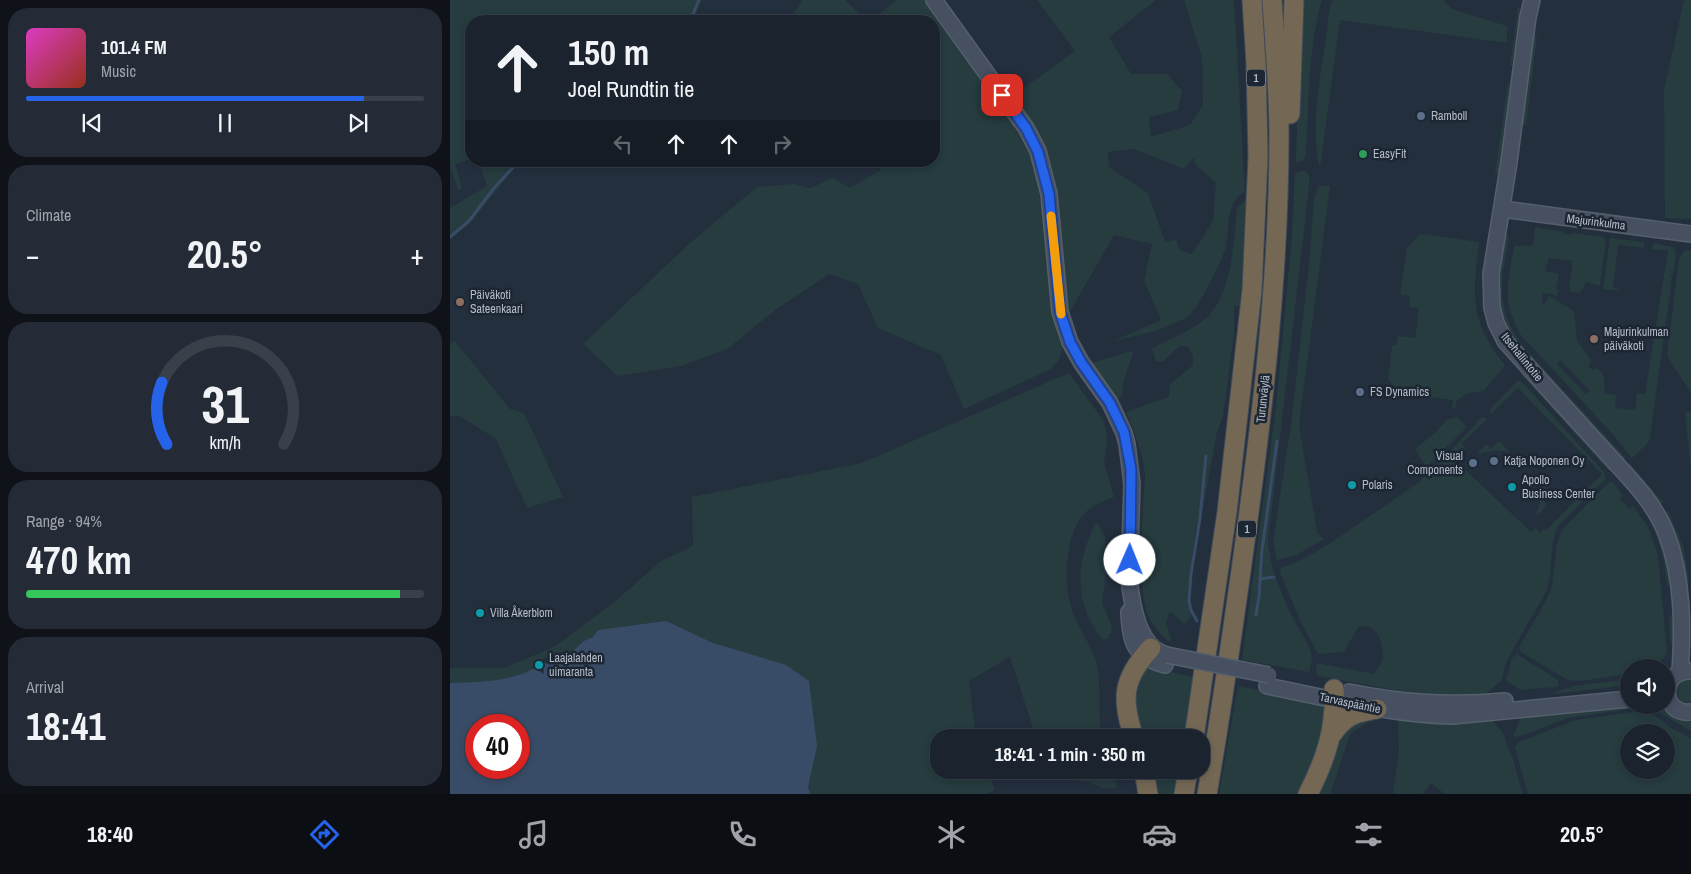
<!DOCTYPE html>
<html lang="en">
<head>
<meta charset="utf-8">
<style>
	:root { --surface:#1b232e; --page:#242b36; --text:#f1f3f6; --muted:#a0a4aa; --line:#39404a; --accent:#2563eb }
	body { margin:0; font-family:"Archivo Narrow",sans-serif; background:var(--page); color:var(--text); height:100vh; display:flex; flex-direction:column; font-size:19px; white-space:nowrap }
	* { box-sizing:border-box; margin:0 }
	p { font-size:16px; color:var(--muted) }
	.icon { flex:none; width:28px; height:28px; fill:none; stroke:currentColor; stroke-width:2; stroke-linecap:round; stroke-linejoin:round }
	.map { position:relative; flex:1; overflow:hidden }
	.details { display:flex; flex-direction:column; gap:8px; padding:8px; background:#0f1319; width:450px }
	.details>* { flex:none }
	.hud { position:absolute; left:15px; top:15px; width:475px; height:152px; border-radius:20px; box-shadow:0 2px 8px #0003,0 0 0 1px var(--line); background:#1b232e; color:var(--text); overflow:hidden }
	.controls { position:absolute; left:1170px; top:659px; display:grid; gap:10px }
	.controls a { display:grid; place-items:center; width:55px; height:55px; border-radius:50%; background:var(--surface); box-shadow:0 2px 8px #0003,0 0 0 1px var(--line); font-size:25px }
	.speed { position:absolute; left:15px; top:714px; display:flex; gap:10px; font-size:25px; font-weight:700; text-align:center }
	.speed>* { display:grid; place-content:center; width:65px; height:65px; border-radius:50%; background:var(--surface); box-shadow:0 2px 8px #0003,0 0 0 1px var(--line); line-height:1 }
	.speed .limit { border:8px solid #d22; background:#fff; color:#111 }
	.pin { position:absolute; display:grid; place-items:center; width:42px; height:42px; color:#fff; margin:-21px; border-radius:10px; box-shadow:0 2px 8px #0006 }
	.me { position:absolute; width:55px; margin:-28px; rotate:1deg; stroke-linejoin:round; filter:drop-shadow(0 0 4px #0008) }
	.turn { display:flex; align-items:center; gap:18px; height:105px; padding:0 20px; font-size:22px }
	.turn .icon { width:65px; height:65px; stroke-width:2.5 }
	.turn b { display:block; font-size:35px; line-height:42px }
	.lanes { display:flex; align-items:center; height:48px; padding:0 20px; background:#0003; justify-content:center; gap:25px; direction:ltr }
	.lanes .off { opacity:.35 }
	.big { font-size:38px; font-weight:700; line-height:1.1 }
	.details .widget { flex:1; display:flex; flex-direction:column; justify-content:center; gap:8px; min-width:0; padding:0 18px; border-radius:20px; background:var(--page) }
	.details .dial { align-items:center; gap:0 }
	.dial svg { height:130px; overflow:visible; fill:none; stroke:var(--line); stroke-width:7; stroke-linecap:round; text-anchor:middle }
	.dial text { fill:var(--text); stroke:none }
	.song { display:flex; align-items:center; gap:15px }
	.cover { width:60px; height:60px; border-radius:8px; background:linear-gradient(135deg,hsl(310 70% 55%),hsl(10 70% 35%)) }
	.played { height:5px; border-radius:2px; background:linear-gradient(90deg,var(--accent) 85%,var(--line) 85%) }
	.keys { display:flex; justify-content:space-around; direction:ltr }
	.heat { display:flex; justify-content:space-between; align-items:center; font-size:28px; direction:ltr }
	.charge { height:8px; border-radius:4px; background:linear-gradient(90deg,#34c759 94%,var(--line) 0) }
	.trip { position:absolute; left:480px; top:729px; width:280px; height:50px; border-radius:20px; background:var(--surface); box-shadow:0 2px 8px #0003,0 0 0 1px var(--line); font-weight:700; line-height:50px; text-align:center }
	.tabs { display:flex; height:80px; justify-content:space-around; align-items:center; background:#0b0e12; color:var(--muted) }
	.tabs .icon { width:35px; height:35px }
	.tabs .on { color:var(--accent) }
	.tabs b { font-size:22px; color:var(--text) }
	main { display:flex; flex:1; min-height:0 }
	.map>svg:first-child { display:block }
	.green { fill:#263c3f; fill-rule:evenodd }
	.water { fill:#394c67; fill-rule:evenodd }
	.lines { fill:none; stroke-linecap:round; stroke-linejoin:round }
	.stream { stroke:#394c67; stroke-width:3 }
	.secondary-casing { stroke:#565f6c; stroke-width:18 }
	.highway-casing { stroke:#434c59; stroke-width:21 }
	.secondary { stroke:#465061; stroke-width:15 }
	.highway { stroke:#746855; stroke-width:19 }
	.secondary-bridge-casing { stroke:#565f6c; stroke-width:18; stroke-linecap:butt }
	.secondary-bridge { stroke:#465061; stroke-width:15 }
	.route-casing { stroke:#184099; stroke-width:12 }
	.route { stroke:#2563eb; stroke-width:9 }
	.slow { stroke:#f59e0b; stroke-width:9 }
	.service-dot { fill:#5c6f8a; stroke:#1d2633; stroke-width:2 }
	.leisure-dot { fill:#2e9e5b; stroke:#1d2633; stroke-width:2 }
	.education-dot { fill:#8d6e63; stroke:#1d2633; stroke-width:2 }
	.culture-dot { fill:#0f9aa8; stroke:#1d2633; stroke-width:2 }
	.labels { text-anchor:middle; stroke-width:5; stroke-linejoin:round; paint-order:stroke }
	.shield { fill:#1d2633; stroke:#878f9c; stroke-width:1 }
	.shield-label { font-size:11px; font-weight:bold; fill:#b4bcc9 }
	.poi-label { font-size:12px; fill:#b4bcc9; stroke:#1d2633; text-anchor:start }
	.street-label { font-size:12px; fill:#b4bcc9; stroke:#1d2633 }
</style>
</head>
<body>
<main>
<section class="details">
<div class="widget">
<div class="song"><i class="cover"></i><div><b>101.4 FM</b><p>Music</p></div></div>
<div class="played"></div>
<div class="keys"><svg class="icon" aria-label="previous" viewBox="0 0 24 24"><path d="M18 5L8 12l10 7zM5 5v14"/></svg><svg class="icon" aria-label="pause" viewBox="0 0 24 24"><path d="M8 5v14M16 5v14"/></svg><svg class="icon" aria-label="next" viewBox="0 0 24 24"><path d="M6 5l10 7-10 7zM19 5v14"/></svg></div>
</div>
<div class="widget"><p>Climate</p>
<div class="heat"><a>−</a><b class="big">20.5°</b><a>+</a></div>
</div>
<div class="widget dial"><svg viewBox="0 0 100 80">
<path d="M14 69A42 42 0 1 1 86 69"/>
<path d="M14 69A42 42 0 0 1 11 31" stroke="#2563eb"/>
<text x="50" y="56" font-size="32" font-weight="700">31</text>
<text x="50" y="72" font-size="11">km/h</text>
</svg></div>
<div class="widget"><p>Range · 94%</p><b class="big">470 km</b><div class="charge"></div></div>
<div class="widget"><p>Arrival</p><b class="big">18:41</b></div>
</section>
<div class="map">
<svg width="1241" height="794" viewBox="0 0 1241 794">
	<rect width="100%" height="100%" fill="#242f3e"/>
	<g class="green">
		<path d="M0 0H252L243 21H21V159L5 164 12 188 8 190 0 165Z"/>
		<path d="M353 0H395L417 21H338Z"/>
		<path d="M447 0H475L543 94 560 120 584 163 597 236 605 312 613 346 609 360 601 369 514 409 491 355 428 328 408 284 379 274 328 308 277 349 231 366 168 376 133 344 240 243 307 187 343 184 361 188 382 178 400 188 431 170 425 161H484V21H420Z"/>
		<path d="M587 0H706L659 37 681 74H717L732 91 728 110 699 117 701 137 740 125 753 105 752 58 734 0H784L795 192C773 203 781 230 775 250 770 264 749 309 737 317 715 331 686 335 661 342L711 320 694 281 702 244 664 235 618 315 606 204 560 98 625 51ZM684 149 734 169 743 158 748 167 766 183 763 221 742 254 730 251 726 240 715 242 698 193 659 167 658 152Z"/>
		<path d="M851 0H872C858 47 859 104 856 153L854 160 847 163 846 159Z"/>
		<path d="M882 0H993L1002 9 1057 26V43L890 20 870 168C860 130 870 77 876 38 878 26 878 12 882 0Z"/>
		<path d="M1234 0H1241V219L1215 218 1214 90Z"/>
		<path d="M1068 8 1072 9C1070 28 1065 46 1062 66H1060Z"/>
		<path d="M1083 35 1087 37 1076 125H1072V112Z"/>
		<path d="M1058 82H1060L1053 138 1054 148 1049 174 1045 173Z"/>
		<path d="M29 161H73L61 172 21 222 0 239V208L37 186Z"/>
		<path d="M854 170 859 175V187L818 541C820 569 832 597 845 622 850 632 859 643 861 653 863 660 861 667 859 672L792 660 826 407 842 235 845 173Z"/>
		<path d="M869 186H880L849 425 867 532 874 539 846 555 827 560 823 542 841 425 860 255 863 211 865 195Z"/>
		<path d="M798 197 793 306H784V333L773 416 767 432 753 507 746 528 740 571 741 617 735 624 720 611 716 623 721 639 720 642C710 634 701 625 697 612 689 589 691 534 693 509 693 498 695 486 695 474 693 453 684 432 676 412L719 397 720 385 743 365V355L737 346H729L713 361 706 362 702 348C720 339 741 331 756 318 782 296 784 240 787 208Z"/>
		<path d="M1085 227 1114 232V234L1121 235 1122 233 1154 237 1156 241 1150 286 1136 282 1133 290 1128 293 1120 291 1119 287 1123 261 1099 258 1095 271 1109 274 1106 289 1109 290 1107 297 1102 294 1093 293 1092 304H1094L1099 296 1124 311 1127 341 1141 360 1139 367 1143 370 1147 367 1154 376 1155 393 1166 395 1165 408 1185 410 1187 393 1195 394 1218 251 1202 249 1203 243 1223 247 1226 252 1223 274H1221V278H1222L1200 438 1197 444 1182 458 1159 430 1070 334C1051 298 1058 284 1064 246L1083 245ZM1110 360 1140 391 1136 394 1107 364Z"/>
		<path d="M1055 233 1059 236C1052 280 1043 305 1072 345L1172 454 1175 458 1173 460 1166 451 1152 440 1058 336C1040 296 1047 274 1055 233Z"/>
		<path d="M974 234 1029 242C1023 295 1019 320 1054 364V367L1033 391 1018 393 1007 400 1005 409 1002 407 1003 400 950 393 938 379 942 346 946 345 948 336 965 338 969 308 959 307 960 296 950 295 957 248 969 235Z"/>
		<path d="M1160 238 1194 242V248L1168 245 1163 288 1170 289 1169 291 1153 289Z"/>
		<path d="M1235 250 1241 251V393L1217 356 1229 259Z"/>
		<path d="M1031 300 1058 351 1057 355H1055C1042 338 1034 320 1031 300Z"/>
		<path d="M4 340 60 409 74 413 113 497 77 508 46 439 10 416H0V345Z"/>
		<path d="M681 351 683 352 673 384 672 396 665 399 639 364Z"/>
		<path d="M619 373 653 420 656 430 657 441 654 463 664 497C652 501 637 508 629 520 615 544 613 587 623 613 630 629 643 649 647 665 652 689 646 714 653 737H586L560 657 519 681 526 737 489 738V770H537L545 790 536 794H312L114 659 119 655 94 658 79 672 86 680 0 695V668H54L104 647 167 600 211 561 243 546 242 497 412 463Z"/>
		<path d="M1070 373 1078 374 1140 442 1161 470H1158Z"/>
		<path d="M1068 381H1071L1154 472 1156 478 1109 525 1105 533 1102 547 1100 575 1097 590 1056 662 1052 680 1036 694H976L945 690 867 676 866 672 867 663 924 674C926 670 929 667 931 663 937 648 928 621 908 627L894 652 868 654 850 620 830 572 831 568 855 558 879 544 965 485 982 471 1031 418 1033 417 1037 419 1012 443 1016 449 1008 457 1010 460 1008 463 1081 532 1086 528 1090 533 1094 529 1096 530 1152 474 1068 388 1041 414 1040 411 1041 408Z"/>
		<path d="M1241 412V471L1235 413Z"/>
		<path d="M1007 417 1017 427 976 467 965 449 985 433 998 419Z"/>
		<path d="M1049 441 1060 452C1049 450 1040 450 1029 454L1028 453 1036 444 1041 449Z"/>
		<path d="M1178 464H1180L1213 502 1209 506Z"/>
		<path d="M1088 481 1100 492 1093 500 1097 505 1087 516 1086 514C1091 503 1092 492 1088 481Z"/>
		<path d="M1160 481 1163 482 1173 495 1170 499 1179 509 1183 506 1198 527 1208 555 1217 652C1210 670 1195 668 1179 668V674L1130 681 1118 680 1071 652 1069 647 1093 606 1102 587 1107 543 1112 530Z"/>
		<path d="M1199 509 1219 557V586L1217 587C1214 555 1210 538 1194 510Z"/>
		<path d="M1218 511 1233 545 1239 581H1237L1214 514Z"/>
		<path d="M645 524H648L655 537 657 567 652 604 661 623 662 632 657 639H652C624 603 625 564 645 524Z"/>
		<path d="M1221 615 1225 630V651C1218 644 1220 626 1219 616Z"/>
		<path d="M1067 654 1108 680V686L1105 687 1070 690 1056 680 1062 658Z"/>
		<path d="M697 666 746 678 736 737H690L682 689Z"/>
		<path d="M1179 679V685L1105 694V692L1124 686Z"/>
		<path d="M1236 679H1241V704L1231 701C1223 693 1225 684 1236 679Z"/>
		<path d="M788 686 883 705 852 794H769Z"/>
		<path d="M1179 705H1197L1194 707 1118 718 1068 737 1063 736 1072 715Z"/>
		<path d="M1203 705H1213L1241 723V731L1205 710Z"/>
		<path d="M1190 711H1199L1221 728 1241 738V794H1078L1065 747 1069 742 1126 720ZM1179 732H1216V770H1179Z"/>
		<path d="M924 716 938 717 918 722 900 734 881 792 883 794H868L883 763 890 738 898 726Z"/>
		<path d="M943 717 1041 718 1054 735 1058 749 1060 750 1073 794H995L981 783 973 794H943L949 752 948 721Z"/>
		<path d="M583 770H663L667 788H653L635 781 580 776Z"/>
		<path d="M700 770H730L725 794H705Z"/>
	</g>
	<path class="water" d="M216 621 263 643 336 665 359 681 367 746 358 787 360 794H0V683C28 682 60 682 85 668L93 674 94 671 91 662 99 664 114 659 134 641 143 637 148 630ZM26 725H69V768H26Z"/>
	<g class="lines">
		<g class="stream">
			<path d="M240 21 249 0"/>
			<path d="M0 237 19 221 44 188 69 161"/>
			<path d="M810 579 824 577"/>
			<path d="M806 615 809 596 812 550 827 441"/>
			<path d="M747 621 741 610 739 601 741 574 750 518 756 456"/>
		</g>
		<defs>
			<g id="secondary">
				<path d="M484 0 576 128 588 151 599 194 610 312 620 342 631 362 660 403 674 433 677 444 682 484 679 579C682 605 688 648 717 655"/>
				<path d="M1082 0 1078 17 1059 162 1041 274 1042 307 1046 323 1055 341C1087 377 1120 413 1152 448 1175 474 1204 501 1216 533 1233 576 1233 627 1230 672"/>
				<path d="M1052 209 1241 234"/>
				<path d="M679 612C680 642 684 657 715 665"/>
				<path d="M1241 671C1209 670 1210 715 1241 712"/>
				<path d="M817 686C879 698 940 715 1003 716L1179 699"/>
				<path d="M899 692C954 703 999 706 1055 701"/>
			</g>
			<g id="highway">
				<path d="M840 114 844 0"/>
				<path d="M882 734C896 715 904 713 927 709"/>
				<path d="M684 738C671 699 672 679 701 648"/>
				<path d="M744 738 777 512 802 290 808 157 806 64 802 0"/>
				<path d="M694 770 698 794"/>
				<path d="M734 794 738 770"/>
				<path d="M757 794C771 715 782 635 793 556 812 417 829 277 829 136 829 91 825 45 822 0"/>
				<path d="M858 794C876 759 886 728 884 689"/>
			</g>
		</defs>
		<use href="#secondary" class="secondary-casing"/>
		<use href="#highway" class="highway-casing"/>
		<use href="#secondary" class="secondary"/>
		<use href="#highway" class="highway"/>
		<defs>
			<path id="secondary-bridge" d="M717 655 819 675"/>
		</defs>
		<use href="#secondary-bridge" class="secondary-bridge-casing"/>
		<use href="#secondary-bridge" class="secondary-bridge"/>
	</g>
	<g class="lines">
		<defs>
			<path id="route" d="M552 95 576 128 588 152 599 194 610 312 620 342 631 362 660 403 674 432 681 469 680 560"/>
		</defs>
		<use href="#route" class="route-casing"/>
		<use href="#route" class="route"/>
		<path class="slow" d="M601 216 611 314"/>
	</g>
	<g class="service-dot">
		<circle cx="971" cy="116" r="5"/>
		<circle cx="910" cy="392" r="5"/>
		<circle cx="1044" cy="461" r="5"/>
		<circle cx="1023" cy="463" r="5"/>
	</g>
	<circle class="leisure-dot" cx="913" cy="154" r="5"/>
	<g class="education-dot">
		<circle cx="10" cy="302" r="5"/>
		<circle cx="1144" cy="339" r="5"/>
	</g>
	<g class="culture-dot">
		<circle cx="902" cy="485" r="5"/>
		<circle cx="1062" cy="487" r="5"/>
		<circle cx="30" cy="613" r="5"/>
		<circle cx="89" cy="665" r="5"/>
	</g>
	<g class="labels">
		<g class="shield">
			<rect x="797" y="69.5" width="18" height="17" rx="4"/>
			<rect x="788" y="520.5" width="18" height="17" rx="4"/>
		</g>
		<g class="shield-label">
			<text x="806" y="82">1</text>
			<text x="797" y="533">1</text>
		</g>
		<g class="poi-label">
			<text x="981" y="120">Ramboll</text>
			<text x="923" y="158">EasyFit</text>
			<text x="20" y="299">Päiväkoti<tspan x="20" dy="14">Sateenkaari</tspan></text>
			<text x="1154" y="336">Majurinkulman<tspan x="1154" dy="14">päiväkoti</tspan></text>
			<text x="920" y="396">FS Dynamics</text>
			<text x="1013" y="460" text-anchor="end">Visual<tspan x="1013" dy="14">Components</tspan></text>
			<text x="1054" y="465">Katja Noponen Oy</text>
			<text x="1072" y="484">Apollo<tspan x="1072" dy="14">Business Center</tspan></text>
			<text x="912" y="489">Polaris</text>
			<text x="40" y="617">Villa Åkerblom</text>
			<text x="99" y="662">Laajalahden<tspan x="99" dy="14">uimaranta</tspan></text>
		</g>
		<g class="street-label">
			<text transform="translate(1146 222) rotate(7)" y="4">Majurinkulma</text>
			<text transform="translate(1072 357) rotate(51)" y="4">Itsehallintotie</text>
			<text transform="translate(813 399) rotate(-84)" y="4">Turunväylä</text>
			<text transform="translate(900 703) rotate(12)" y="4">Tarvaspääntie</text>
		</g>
	</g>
</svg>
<div class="controls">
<a><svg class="icon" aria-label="sound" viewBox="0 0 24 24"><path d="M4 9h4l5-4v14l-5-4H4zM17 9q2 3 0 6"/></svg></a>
<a><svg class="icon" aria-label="layers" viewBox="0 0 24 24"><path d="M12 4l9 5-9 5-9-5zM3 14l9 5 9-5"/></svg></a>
</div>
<div class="speed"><div class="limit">40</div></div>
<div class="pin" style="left:552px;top:95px;background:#d93025"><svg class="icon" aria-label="arrive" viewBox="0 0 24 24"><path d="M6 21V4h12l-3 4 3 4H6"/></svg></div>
<svg class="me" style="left:680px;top:560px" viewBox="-20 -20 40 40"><circle r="19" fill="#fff"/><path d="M0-13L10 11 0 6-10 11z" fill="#2563eb"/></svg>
<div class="trip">18:41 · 1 min · 350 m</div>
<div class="hud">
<div class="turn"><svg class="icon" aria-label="ahead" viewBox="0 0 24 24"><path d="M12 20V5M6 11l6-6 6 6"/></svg><div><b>150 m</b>Joel Rundtin tie</div></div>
<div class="lanes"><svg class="icon off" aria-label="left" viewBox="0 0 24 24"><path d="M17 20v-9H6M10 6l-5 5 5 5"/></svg><svg class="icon" aria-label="ahead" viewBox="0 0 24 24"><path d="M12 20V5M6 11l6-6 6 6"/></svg><svg class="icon" aria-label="ahead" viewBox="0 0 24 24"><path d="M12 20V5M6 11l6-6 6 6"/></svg><svg class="icon off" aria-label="right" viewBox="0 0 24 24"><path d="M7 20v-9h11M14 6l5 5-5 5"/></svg></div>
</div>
</div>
</main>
<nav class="tabs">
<b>18:40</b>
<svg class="icon on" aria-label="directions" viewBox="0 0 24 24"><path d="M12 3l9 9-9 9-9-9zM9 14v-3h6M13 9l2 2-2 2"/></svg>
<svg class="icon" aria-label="music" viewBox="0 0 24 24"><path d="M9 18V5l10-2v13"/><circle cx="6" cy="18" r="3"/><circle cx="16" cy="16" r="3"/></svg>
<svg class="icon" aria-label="phone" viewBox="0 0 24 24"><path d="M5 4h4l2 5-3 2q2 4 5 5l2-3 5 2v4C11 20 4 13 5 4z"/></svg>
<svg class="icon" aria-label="climate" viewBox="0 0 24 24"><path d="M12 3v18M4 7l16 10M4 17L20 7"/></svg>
<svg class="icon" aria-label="car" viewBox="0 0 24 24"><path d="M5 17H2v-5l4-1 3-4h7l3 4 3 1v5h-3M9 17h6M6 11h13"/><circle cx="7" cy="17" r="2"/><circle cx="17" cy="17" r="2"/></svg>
<svg class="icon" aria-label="filters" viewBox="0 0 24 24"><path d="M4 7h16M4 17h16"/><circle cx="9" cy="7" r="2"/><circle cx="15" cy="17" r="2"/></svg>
<b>20.5°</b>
</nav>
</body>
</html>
